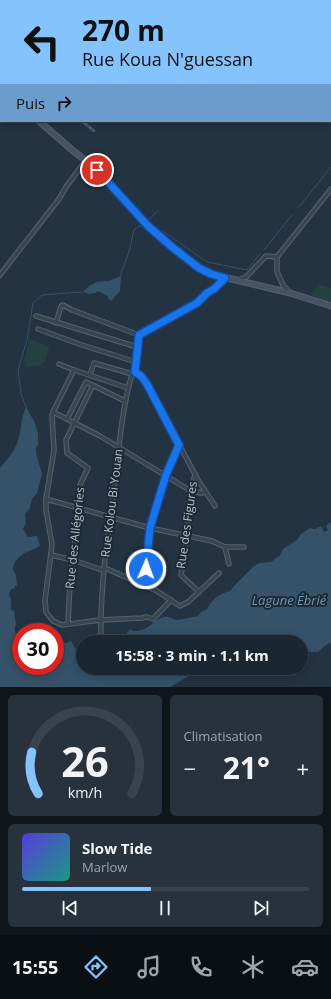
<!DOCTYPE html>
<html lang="fr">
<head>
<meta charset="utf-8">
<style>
	:root { --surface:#1a2631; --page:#27323d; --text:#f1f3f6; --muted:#9fa5ab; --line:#38434d; --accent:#85c3ff }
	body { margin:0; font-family:"Open Sans",sans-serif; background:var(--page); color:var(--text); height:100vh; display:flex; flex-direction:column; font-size:15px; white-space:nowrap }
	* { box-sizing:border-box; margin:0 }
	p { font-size:13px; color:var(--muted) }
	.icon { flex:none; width:22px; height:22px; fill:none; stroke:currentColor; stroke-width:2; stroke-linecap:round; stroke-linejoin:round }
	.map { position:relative; height:687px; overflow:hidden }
	.panel { display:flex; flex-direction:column; gap:8px; padding:8px; background:#0e151b; flex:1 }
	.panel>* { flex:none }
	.guide { position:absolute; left:0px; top:0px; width:331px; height:122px; box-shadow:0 2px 10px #0003,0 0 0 1px var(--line); background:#85c3ff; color:#111; overflow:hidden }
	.speed { position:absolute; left:12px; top:623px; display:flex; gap:8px; font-size:20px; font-weight:700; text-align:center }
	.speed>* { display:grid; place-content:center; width:52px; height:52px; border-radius:50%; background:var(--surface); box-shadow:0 2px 10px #0003,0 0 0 1px var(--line); line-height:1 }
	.speed .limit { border:6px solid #d22; background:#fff; color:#111 }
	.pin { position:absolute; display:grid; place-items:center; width:34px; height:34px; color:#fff; margin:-17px; border:2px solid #fff; border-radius:50%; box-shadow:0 1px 4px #0007 }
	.me { position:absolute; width:44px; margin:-22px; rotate:2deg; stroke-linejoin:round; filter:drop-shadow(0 0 3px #0008) }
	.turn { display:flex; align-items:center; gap:14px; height:84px; padding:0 16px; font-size:18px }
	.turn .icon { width:52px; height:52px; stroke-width:2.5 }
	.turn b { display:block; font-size:28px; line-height:34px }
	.then { display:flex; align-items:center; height:38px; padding:0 16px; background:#0003; gap:8px; font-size:15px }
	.big { font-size:30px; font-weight:700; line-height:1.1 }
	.panel .tile { flex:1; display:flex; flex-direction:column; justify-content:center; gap:6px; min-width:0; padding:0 14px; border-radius:6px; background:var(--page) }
	.panel .dial { align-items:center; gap:0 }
	.dial svg { height:104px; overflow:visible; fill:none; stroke:var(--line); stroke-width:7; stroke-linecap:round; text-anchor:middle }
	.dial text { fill:var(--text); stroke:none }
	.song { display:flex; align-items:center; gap:12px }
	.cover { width:48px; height:48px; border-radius:6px; background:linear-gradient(135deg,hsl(250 70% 55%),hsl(170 70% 35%)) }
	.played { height:4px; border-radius:2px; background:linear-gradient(90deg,var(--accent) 45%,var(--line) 45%) }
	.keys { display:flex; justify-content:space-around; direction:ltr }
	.heat { display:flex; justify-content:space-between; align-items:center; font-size:22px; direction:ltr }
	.panel .tiles { flex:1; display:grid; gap:8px; grid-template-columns:1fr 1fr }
	.tile:last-child { grid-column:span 2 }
	.trip { position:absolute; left:76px; top:635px; width:232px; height:40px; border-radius:20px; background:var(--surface); box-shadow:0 2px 10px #0003,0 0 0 1px var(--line); font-weight:700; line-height:40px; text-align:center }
	.dock { display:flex; height:64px; justify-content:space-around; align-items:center; background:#0a0f14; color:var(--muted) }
	.dock .icon { width:28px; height:28px }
	.dock .active { color:var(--accent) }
	.dock b { font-size:18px; color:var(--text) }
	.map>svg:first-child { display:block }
	.green { fill:#254242 }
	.water { fill:#355269 }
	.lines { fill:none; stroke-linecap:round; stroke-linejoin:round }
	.stream { stroke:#355269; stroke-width:1 }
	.street-casing { stroke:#55636e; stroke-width:5.5 }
	.secondary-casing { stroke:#55636e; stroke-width:7 }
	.street { stroke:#374550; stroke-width:3.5 }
	.secondary { stroke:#455464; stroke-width:5 }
	.rail-casing { stroke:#596978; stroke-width:2.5 }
	.rail { stroke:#1c2a36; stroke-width:1; stroke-dasharray:3; stroke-linecap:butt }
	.route-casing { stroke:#114b97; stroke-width:10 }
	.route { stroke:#1a73e8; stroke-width:7 }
	.labels { text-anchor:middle; stroke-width:4; stroke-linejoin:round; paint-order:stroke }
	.street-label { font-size:12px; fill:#b4c0cb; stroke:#1c2a36 }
	.water-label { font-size:13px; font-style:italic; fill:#7195b0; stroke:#1c2a36 }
</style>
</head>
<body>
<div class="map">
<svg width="331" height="687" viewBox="0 0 331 687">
	<rect width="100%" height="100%" fill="#233341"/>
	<g class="green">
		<path d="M318 284 331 288V302L311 296Z"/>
		<path d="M29 339 49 346 46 361 40 365 27 367 24 360Z"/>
	</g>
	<g class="water">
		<path d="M121 276 120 291 111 301 108 298V296L98 291 95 293 89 294 83 292 89 286 96 282 109 281Z"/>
		<path d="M26 407 35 423 38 434V445L36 448V453L42 474 37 493 32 499 30 508 25 514 26 523 23 529 28 537 37 536 40 546C28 552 14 555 13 570L16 575 17 586H15L14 589H11L9 594 11 600V610L14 611 16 625 15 626C15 633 15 636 21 640V666H55V642L66 643 71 641 76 650 81 653 83 652V668H217L205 672 194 673 170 687H0V468C7 460 14 452 18 441 21 430 21 418 26 407Z"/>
		<path d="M331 522V643L327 644 318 652H301V642H116L117 639 126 635 128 631 131 629 133 631C151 631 150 621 164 617 169 616 171 619 176 620 182 620 191 617 198 616L201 612 207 609C212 599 220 593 230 591L233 587 253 567 259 563 271 562 280 555 283 549 297 540 301 534 310 528 315 529 321 526 324 532 328 530 326 526Z"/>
	</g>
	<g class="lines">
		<g class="stream">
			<path d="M299 207 331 167"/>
			<path d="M147 221 158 211"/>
			<path d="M140 226 147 227"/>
			<path d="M163 231 207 262 247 270 260 254"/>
			<path d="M264 250 292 215"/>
			<path d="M120 276 129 252 134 230 142 224"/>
			<path d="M26 407 21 394 18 370 27 340 33 303 42 295 83 292"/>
		</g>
		<defs>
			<g id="street">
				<path d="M0 275 59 199 66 187 86 160"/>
				<path d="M238 280 246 277 266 256 277 257"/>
				<path d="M289 292 283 285 277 272V257L331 189"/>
				<path d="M36 316 137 347"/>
				<path d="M56 323 61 306 63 305 72 310 139 335"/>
				<path d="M38 329 79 344 136 362"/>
				<path d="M59 364 74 370 128 388"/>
				<path d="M74 370 53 412 52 416 54 450 46 499V510L52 545 45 600 46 612 53 621 62 625 100 620 142 618 147 617 153 619 171 600"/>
				<path d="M90 375 94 363 132 374"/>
				<path d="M53 412 100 436 191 491 201 493 205 492"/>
				<path d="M67 419 86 382 125 401"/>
				<path d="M195 474 189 502 185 553 181 575 199 592"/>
				<path d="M46 499 150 528 212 541 225 547H244"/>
				<path d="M215 506 198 480 147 384 141 376 135 372 139 335 197 303 207 293 214 289 225 277"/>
				<path d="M225 547 229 564"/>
				<path d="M51 555 73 560 102 570 105 568 155 590 180 606 188 602 219 573"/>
				<path d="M140 584C150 566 145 546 150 527 157 499 168 472 179 445"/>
				<path d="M68 624 70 582 79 508 80 485 88 468 67 453 66 440 93 385"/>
				<path d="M101 637C100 585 108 533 115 482 119 446 122 409 132 374L135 372"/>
			</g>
			<g id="secondary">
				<path d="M0 85 1 86"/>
				<path d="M39 121 71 149 97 170 148 226 199 268 211 274 290 293 331 306"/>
			</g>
		</defs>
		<use href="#street" class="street-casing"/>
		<use href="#secondary" class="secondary-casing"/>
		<use href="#street" class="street"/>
		<use href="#secondary" class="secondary"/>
		<defs>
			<g id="rail">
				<path d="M0 57 1 58"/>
				<path d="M82 121 94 131"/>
			</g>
		</defs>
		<use href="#rail" class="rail-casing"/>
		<use href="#rail" class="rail"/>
	</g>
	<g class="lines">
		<defs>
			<path id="route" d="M97 170 148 226 172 247 199 268 211 274 225 278 214 289 207 293 197 303 139 335 135 372 141 376 147 384 179 445 166 475 150 528 146 569"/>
		</defs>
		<use href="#route" class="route-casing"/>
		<use href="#route" class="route"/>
	</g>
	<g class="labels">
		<g class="street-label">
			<text transform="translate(112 503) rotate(-83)" y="4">Rue Kolou Bi Youan</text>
			<text transform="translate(187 525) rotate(-82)" y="4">Rue des Figures</text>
			<text transform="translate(75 538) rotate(-84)" y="4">Rue des Allégories</text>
		</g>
		<g class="water-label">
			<text x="289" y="605">Lagune Ébrié</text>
		</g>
	</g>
</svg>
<div class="speed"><div class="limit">30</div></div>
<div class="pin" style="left:97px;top:170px;background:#d93025"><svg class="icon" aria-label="arrive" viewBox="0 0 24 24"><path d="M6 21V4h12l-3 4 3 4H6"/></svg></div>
<svg class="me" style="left:146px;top:569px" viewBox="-20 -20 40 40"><circle r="17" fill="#1a73e8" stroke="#fff" stroke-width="3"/><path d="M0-11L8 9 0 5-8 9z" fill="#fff"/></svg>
<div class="trip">15:58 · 3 min · 1.1 km</div>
<div class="guide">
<div class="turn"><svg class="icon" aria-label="left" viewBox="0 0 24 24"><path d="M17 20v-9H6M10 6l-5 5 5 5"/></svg><div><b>270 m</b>Rue Koua N'guessan</div></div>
<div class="then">Puis<svg class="icon" aria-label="right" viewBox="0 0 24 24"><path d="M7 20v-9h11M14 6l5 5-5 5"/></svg></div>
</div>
</div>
<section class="panel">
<div class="tiles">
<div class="tile dial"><svg viewBox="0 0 100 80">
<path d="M14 69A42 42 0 1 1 86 69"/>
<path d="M14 69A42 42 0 0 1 9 37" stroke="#85c3ff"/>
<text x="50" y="56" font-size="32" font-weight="700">26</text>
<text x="50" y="72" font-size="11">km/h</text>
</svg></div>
<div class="tile"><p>Climatisation</p>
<div class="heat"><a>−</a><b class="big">21°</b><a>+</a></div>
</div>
<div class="tile">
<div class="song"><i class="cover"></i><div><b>Slow Tide</b><p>Marlow</p></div></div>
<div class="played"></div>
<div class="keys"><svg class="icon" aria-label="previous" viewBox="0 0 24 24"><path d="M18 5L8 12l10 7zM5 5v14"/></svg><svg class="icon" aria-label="pause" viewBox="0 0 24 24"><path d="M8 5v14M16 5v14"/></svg><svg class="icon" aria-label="next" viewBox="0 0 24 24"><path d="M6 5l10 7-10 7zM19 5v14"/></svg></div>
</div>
</div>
</section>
<nav class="dock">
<b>15:55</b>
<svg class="icon active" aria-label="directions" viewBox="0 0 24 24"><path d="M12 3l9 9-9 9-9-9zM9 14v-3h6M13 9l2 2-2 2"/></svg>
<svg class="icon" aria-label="music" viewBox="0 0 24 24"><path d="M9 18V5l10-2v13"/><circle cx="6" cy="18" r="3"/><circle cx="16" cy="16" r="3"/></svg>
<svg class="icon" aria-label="phone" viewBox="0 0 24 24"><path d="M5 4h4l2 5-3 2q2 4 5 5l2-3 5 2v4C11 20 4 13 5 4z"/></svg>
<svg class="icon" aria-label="climate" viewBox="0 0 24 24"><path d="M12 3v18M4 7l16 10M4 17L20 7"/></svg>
<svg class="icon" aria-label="car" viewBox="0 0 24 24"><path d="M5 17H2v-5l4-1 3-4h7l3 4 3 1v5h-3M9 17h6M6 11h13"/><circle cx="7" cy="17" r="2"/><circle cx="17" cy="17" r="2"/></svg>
</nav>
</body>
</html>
